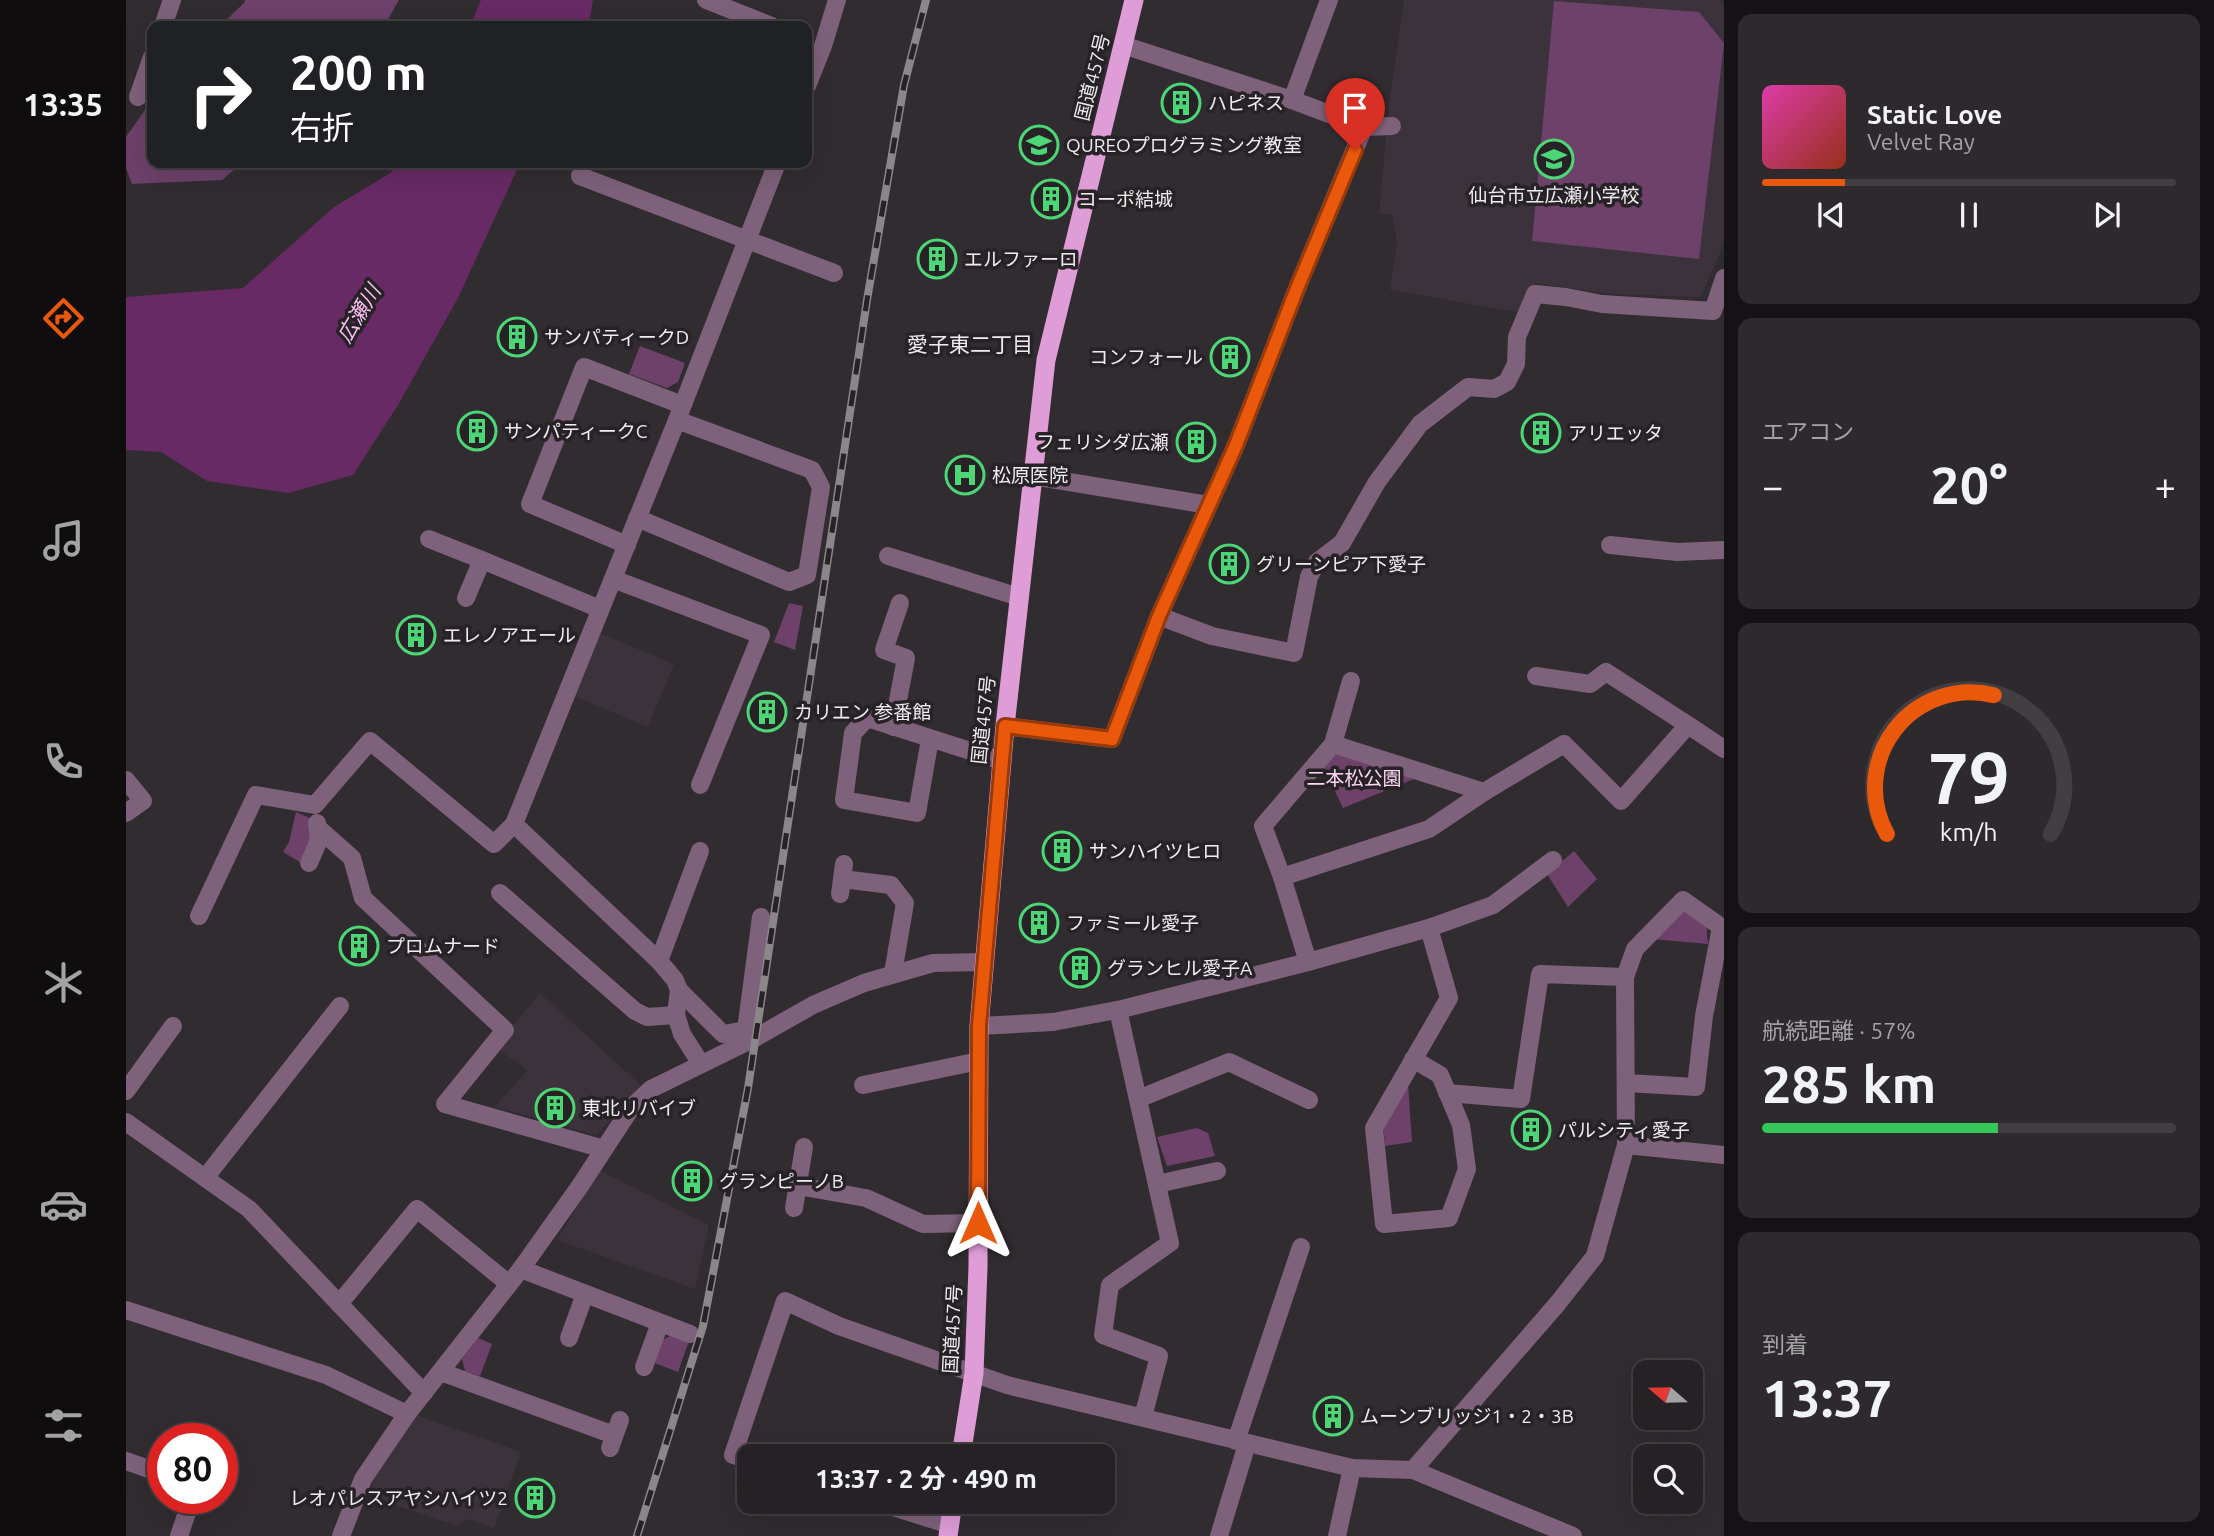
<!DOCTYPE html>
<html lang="ja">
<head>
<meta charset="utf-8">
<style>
	:root { --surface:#252124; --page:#2d292c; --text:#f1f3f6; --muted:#a3a3a6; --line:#423e41; --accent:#ea580c }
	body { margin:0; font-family:Ubuntu,"Noto Sans JP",sans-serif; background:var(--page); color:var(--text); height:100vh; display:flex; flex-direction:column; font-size:26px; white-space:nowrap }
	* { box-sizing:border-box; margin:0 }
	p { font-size:23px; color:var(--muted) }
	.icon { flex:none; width:38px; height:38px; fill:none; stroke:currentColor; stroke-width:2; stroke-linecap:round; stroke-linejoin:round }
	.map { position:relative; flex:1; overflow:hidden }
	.sheet { display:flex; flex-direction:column; gap:14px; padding:14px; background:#141214; width:490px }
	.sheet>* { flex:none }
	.top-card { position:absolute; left:21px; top:21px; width:665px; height:147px; border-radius:14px; box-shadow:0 7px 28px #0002,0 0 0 2px var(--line); background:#202124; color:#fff; overflow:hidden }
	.needle { width:46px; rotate:290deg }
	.fabs { position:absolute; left:1507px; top:1360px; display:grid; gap:14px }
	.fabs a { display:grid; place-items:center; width:70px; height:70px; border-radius:14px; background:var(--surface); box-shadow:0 7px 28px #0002,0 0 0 2px var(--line); font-size:35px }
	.speed { position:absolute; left:21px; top:1423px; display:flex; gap:14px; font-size:35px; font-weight:700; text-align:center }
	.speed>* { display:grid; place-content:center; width:91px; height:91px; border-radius:50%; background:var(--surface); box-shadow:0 7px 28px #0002,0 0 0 2px var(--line); line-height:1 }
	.speed .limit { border:10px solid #d22; background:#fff; color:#111 }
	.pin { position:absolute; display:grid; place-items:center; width:60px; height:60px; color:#fff; margin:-72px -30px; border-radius:50% 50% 50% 0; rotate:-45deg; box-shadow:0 0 7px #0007 }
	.pin .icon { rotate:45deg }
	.me { position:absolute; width:77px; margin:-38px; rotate:0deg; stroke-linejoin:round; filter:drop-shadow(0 0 5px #0008) }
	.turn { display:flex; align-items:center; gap:24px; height:147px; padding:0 28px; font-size:32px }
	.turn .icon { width:91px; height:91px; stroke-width:2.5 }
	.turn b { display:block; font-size:49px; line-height:60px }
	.big { font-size:52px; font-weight:700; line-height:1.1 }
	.sheet .card { flex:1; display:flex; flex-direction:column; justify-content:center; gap:10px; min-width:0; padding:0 24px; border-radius:14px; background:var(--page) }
	.sheet .dial { align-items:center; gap:0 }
	.dial svg { height:182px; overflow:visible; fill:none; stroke:var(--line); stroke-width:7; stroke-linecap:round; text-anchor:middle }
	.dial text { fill:var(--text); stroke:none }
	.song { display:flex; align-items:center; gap:21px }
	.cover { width:84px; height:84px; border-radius:10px; background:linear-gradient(135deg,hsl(320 70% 55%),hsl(10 70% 35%)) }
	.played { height:7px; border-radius:4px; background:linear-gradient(90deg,var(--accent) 20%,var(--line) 20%) }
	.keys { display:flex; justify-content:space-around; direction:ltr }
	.heat { display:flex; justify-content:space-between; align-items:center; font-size:38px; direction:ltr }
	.charge { height:10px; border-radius:5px; background:linear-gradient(90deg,#34c759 57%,var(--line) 0) }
	.trip { position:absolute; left:611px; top:1444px; width:378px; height:70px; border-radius:14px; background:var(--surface); box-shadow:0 7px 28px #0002,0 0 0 2px var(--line); font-weight:700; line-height:70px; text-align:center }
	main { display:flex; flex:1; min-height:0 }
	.menu { display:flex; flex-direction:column; width:126px; justify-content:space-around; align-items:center; background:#0f0d0e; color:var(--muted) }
	.menu .icon { width:49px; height:49px }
	.menu .on { color:var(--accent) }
	.menu b { font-size:32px; color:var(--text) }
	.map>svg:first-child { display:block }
	.built { fill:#3c323b }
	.green { fill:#6d416a }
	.water { fill:#682a65 }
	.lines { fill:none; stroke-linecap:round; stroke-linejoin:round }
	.minor { stroke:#7e617b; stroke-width:18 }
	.trunk { stroke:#df9dd8; stroke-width:19 }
	.rail-casing { stroke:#8a868a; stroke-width:8 }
	.rail { stroke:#272226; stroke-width:5; stroke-dasharray:16; stroke-linecap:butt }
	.route-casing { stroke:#983908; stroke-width:18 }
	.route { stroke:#ea580c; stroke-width:12 }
	.labels { text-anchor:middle; stroke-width:7; stroke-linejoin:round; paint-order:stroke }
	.street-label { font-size:19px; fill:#efecef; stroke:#272226 }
	.poi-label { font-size:19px; fill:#efecef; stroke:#272226; text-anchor:start }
	.park-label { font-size:19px; fill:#fcd6f7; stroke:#272226 }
	.water-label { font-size:21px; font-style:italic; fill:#f8c1f2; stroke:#272226 }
	.neighbourhood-label { font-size:21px; fill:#efecef; stroke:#272226 }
</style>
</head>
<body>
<main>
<nav class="menu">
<b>13:35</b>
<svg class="icon on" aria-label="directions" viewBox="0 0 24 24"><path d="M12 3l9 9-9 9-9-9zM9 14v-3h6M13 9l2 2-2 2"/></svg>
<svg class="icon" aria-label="music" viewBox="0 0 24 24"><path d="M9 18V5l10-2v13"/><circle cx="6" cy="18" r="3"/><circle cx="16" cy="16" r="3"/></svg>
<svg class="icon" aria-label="phone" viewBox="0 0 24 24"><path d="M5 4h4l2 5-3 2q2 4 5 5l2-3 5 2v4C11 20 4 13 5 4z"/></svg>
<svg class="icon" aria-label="climate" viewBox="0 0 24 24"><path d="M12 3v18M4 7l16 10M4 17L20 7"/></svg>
<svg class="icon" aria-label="car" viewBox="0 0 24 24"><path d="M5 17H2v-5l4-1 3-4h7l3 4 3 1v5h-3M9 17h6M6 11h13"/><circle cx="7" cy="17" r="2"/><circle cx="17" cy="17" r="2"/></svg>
<svg class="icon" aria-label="filters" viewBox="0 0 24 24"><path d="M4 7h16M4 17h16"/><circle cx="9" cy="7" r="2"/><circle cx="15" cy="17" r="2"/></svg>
</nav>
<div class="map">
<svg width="1598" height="1536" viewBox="0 0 1598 1536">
	<rect width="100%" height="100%" fill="#312c30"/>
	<g class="built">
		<path d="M1278 0H1594L1598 4V243L1575 297 1485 294 1410 283 1391 312 1264 290 1271 242 1266 215 1253 213 1263 105Z"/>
		<path d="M471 632 548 664 522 727 445 695Z"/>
		<path d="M414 993 517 1087 470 1135 369 1107 401 1070 369 1047Z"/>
		<path d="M473 1170 583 1225 569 1289 431 1240Z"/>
		<path d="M290 1415 395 1452 368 1528 343 1519 331 1526 249 1498 245 1484Z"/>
	</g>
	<g class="green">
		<path d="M119 0H273L258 26H94L119 2Z"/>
		<path d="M1428 1 1573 12 1598 43 1573 259 1406 241Z"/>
		<path d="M26 100V163H116L96 180 6 184 0 168V137Z"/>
		<path d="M514 346 559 363 552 382 541 388 503 374Z"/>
		<path d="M663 603 677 606 669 650 648 642Z"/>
		<path d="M1207 750 1289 773 1288 779 1217 808 1196 764Z"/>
		<path d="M170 812 188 820 185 845 177 864 157 852 163 842Z"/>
		<path d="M1448 851 1471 879 1442 907 1421 874Z"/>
		<path d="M1564 909 1580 920 1582 944 1525 939 1550 911Z"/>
		<path d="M1282 1083 1286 1142 1259 1146 1257 1122Z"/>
		<path d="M1071 1128 1082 1133 1089 1156 1041 1166 1031 1137Z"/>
		<path d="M544 1336 563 1341 552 1372 526 1362 533 1342Z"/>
		<path d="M352 1338 366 1344 354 1376 339 1371 336 1359Z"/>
	</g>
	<g class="water">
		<path d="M355 0H467L464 18 460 26H344Z"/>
		<path d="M272 163H394L332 298 272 405 227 475 162 493 81 481 35 452 0 450V297L117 288 208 207 266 172Z"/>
	</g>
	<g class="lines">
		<g class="minor">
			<path d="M580 0 646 26"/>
			<path d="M37 26 46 0"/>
			<path d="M997 45 1166 100 1238 127 1266 126"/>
			<path d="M681 86 697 46 711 0"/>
			<path d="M12 97 26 57"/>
			<path d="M1166 100 1203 0"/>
			<path d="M454 176 708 273"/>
			<path d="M907 476 1082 505"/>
			<path d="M511 518 663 582 681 575 695 487 686 470 551 420"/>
			<path d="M303 539 356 560"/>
			<path d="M501 545 404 504 458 367 556 405"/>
			<path d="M1484 545 1551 552 1598 550"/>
			<path d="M762 556 893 597"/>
			<path d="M487 579 635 635 574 785"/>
			<path d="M340 598 356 560 474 609"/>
			<path d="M1033 616 1086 636 1168 653 1183 577 1191 562 1216 543 1251 482 1294 424 1342 387 1368 389 1381 382 1390 364 1391 337 1409 294 1440 297 1476 304 1587 311 1598 278"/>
			<path d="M1410 676 1464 684 1480 672 1562 725"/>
			<path d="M879 726 986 739 1033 616 1110 445 1172 286 1238 127"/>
			<path d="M767 727 780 658 758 650 774 603"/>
			<path d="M804 739 791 813 718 800 727 733 741 718 876 761"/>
			<path d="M1207 744 1225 681"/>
			<path d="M0 780 17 801 0 813"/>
			<path d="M192 828 226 858 237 898 379 1030 319 1104 478 1149"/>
			<path d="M183 863 193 840 191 823"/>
			<path d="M1156 877 1137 826 1207 744 1358 792"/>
			<path d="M716 879 765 885 779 903 767 973"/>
			<path d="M374 893 509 1011 521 1017 550 1015"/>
			<path d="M714 894 718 864"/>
			<path d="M73 916 130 795 189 805 244 741 368 844 388 824"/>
			<path d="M533 961 574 851"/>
			<path d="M1182 962 1303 928 1367 905 1427 860"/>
			<path d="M1499 977 1509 949 1557 900 1595 927 1578 1016 1570 1087 1501 1083"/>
			<path d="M553 990 597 1034 620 1030 635 917"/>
			<path d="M992 1010 1044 1243 984 1285 977 1335 1033 1356 1017 1417"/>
			<path d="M853 1026 927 1022 996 1009 1182 962 1156 877 1303 829 1358 792 1438 744 1495 801 1562 725 1598 749"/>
			<path d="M1287 1059 1314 1075 1335 1125 1341 1169 1323 1218 1258 1224 1248 1128 1323 998 1303 928"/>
			<path d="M575 1064 556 1034 550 1015 553 990 549 980 533 961 388 824 551 420 651 163"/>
			<path d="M737 1085 853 1061"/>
			<path d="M0 1091 47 1026"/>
			<path d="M1012 1099 1103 1062 1183 1100"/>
			<path d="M0 1122 123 1209 298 1393"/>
			<path d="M1500 1145 1598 1155"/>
			<path d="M79 1178 214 1006"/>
			<path d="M1031 1184 1091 1171"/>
			<path d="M672 1186 740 1198 797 1224 852 1223"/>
			<path d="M668 1208 678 1147"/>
			<path d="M395 1269 564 1334"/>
			<path d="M213 1304 291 1209 383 1284"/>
			<path d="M0 1310 200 1375 281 1414"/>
			<path d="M443 1338 459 1294"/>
			<path d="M518 1367 534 1323"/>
			<path d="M315 1372 488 1435"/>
			<path d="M1110 1441 1175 1247"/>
			<path d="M484 1448 494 1420"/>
			<path d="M623 1460 607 1455 659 1301 713 1326 881 1385 1226 1468 1287 1470 1447 1536"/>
			<path d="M0 1461 37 1474"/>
			<path d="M1287 1470 1432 1303 1469 1256 1500 1145 1499 977 1414 974 1395 1099 1321 1093"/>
			<path d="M751 1502 824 1525"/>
			<path d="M53 1536 66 1498"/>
			<path d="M215 1536 237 1479 281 1414 395 1269 454 1186 505 1108 525 1089 629 1038 687 1005 738 983 807 963 858 962"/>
			<path d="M1093 1536 1121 1444"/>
			<path d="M1211 1536 1226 1468"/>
		</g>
		<g class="trunk">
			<path d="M835 1456 848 1373 852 1267 853 1026 879 726 920 360 1008 0"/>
			<path d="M822 1536 827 1502"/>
		</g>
		<defs>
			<path id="rail" d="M511 1536 577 1326 622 1088 741 300 778 85 800 0"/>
		</defs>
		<use href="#rail" class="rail-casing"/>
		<use href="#rail" class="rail"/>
	</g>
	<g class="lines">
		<defs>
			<path id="route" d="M852 1223 853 1026 879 726 986 739 1033 616 1110 445 1172 286 1229 150"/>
		</defs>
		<use href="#route" class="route-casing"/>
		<use href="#route" class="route"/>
	</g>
	<defs>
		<symbol id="building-ring" viewBox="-11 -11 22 22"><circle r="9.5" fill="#272226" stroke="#4cd676" stroke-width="1.5"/><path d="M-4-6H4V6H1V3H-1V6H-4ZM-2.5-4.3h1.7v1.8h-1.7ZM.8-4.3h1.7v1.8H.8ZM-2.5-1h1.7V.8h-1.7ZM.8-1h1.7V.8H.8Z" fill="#4cd676"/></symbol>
		<symbol id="school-ring" viewBox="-11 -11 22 22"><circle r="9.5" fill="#272226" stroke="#4cd676" stroke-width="1.5"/><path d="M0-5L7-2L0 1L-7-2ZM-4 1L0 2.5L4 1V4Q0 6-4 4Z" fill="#4cd676"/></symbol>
		<symbol id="hospital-ring" viewBox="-11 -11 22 22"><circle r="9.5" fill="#272226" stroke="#4cd676" stroke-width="1.5"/><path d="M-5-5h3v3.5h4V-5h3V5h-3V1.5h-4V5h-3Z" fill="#4cd676"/></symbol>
	</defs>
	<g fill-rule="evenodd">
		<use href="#building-ring" x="1033" y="81" width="44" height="44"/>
		<use href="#school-ring" x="891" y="123" width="44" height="44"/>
		<use href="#school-ring" x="1406" y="137" width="44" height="44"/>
		<use href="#building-ring" x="903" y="177" width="44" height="44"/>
		<use href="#building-ring" x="789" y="237" width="44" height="44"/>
		<use href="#building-ring" x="369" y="315" width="44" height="44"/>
		<use href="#building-ring" x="1082" y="335" width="44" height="44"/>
		<use href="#building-ring" x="329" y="409" width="44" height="44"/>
		<use href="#building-ring" x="1393" y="411" width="44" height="44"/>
		<use href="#building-ring" x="1048" y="420" width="44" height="44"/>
		<use href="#hospital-ring" x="817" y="453" width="44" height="44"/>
		<use href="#building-ring" x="1081" y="542" width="44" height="44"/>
		<use href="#building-ring" x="268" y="613" width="44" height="44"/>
		<use href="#building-ring" x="619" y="690" width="44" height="44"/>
		<use href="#building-ring" x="914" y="829" width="44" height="44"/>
		<use href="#building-ring" x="891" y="901" width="44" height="44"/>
		<use href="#building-ring" x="211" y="924" width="44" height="44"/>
		<use href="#building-ring" x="932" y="946" width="44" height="44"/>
		<use href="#building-ring" x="407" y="1086" width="44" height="44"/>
		<use href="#building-ring" x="1383" y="1108" width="44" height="44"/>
		<use href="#building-ring" x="544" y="1159" width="44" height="44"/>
		<use href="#building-ring" x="1185" y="1394" width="44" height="44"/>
		<use href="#building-ring" x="387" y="1476" width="44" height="44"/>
	</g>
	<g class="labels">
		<g class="street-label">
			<text transform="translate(966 77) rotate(-76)" y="7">国道457号</text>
			<text transform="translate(857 720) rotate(-84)" y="7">国道457号</text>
			<text transform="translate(826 1329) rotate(-87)" y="7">国道457号</text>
		</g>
		<g class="poi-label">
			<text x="1082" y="110">ハピネス</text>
			<text x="940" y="152">QUREOプログラミング教室</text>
			<text x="1428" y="202" text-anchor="middle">仙台市立広瀬小学校</text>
			<text x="952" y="206">コーポ結城</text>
			<text x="838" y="266">エルファーロ</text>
			<text x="418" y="344">サンパティークD</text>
			<text x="1077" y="364" text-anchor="end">コンフォール</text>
			<text x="378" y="438">サンパティークC</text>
			<text x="1442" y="440">アリエッタ</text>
			<text x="1043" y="449" text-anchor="end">フェリシダ広瀬</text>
			<text x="866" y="482">松原医院</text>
			<text x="1130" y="571">グリーンピア下愛子</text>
			<text x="317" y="642">エレノアエール</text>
			<text x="668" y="719">カリエン 参番館</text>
			<text x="963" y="858">サンハイツヒロ</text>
			<text x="940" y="930">ファミール愛子</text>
			<text x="260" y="953">プロムナード</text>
			<text x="981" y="975">グランヒル愛子A</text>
			<text x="456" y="1115">東北リバイブ</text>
			<text x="1432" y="1137">パルシティ愛子</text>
			<text x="593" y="1188">グランピーノB</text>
			<text x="1234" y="1423">ムーンブリッジ1・2・3B</text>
			<text x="382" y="1505" text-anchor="end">レオパレスアヤシハイツ2</text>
		</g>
		<g class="park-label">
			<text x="1228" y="785">二本松公園</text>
		</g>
		<g class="water-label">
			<text transform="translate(233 314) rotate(-59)" y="7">広瀬川</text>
		</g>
		<g class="neighbourhood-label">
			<text x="844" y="352">愛子東二丁目</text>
		</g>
	</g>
</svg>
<div class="fabs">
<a><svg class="needle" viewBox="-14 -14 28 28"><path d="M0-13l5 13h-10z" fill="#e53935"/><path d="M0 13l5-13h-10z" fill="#a3a3a6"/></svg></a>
<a><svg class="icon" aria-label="search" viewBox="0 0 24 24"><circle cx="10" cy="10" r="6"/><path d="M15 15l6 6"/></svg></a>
</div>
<div class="speed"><div class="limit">80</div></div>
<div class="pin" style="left:1229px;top:150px;background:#d93025"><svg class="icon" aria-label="arrive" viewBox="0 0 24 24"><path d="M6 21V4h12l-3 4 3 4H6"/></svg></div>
<svg class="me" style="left:852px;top:1223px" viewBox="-20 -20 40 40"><path d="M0-17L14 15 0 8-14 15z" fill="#ea580c" stroke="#fff" stroke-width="4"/></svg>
<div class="trip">13:37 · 2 分 · 490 m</div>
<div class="top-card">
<div class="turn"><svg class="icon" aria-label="right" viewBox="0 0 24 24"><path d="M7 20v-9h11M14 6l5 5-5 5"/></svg><div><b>200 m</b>右折</div></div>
</div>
</div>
<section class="sheet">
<div class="card">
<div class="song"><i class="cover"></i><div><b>Static Love</b><p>Velvet Ray</p></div></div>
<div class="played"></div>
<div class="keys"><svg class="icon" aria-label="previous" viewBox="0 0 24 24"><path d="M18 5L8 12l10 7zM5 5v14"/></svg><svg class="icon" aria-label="pause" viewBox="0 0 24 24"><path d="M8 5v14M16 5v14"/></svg><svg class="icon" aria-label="next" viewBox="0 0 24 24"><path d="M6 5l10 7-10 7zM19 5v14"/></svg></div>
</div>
<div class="card"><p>エアコン</p>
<div class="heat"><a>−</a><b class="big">20°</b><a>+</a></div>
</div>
<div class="card dial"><svg viewBox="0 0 100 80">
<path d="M14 69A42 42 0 1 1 86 69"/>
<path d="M14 69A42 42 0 0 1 61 8" stroke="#ea580c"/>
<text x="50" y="56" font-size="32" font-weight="700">79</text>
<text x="50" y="72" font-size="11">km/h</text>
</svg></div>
<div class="card"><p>航続距離 · 57%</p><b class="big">285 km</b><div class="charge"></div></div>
<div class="card"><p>到着</p><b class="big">13:37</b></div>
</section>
</main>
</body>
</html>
